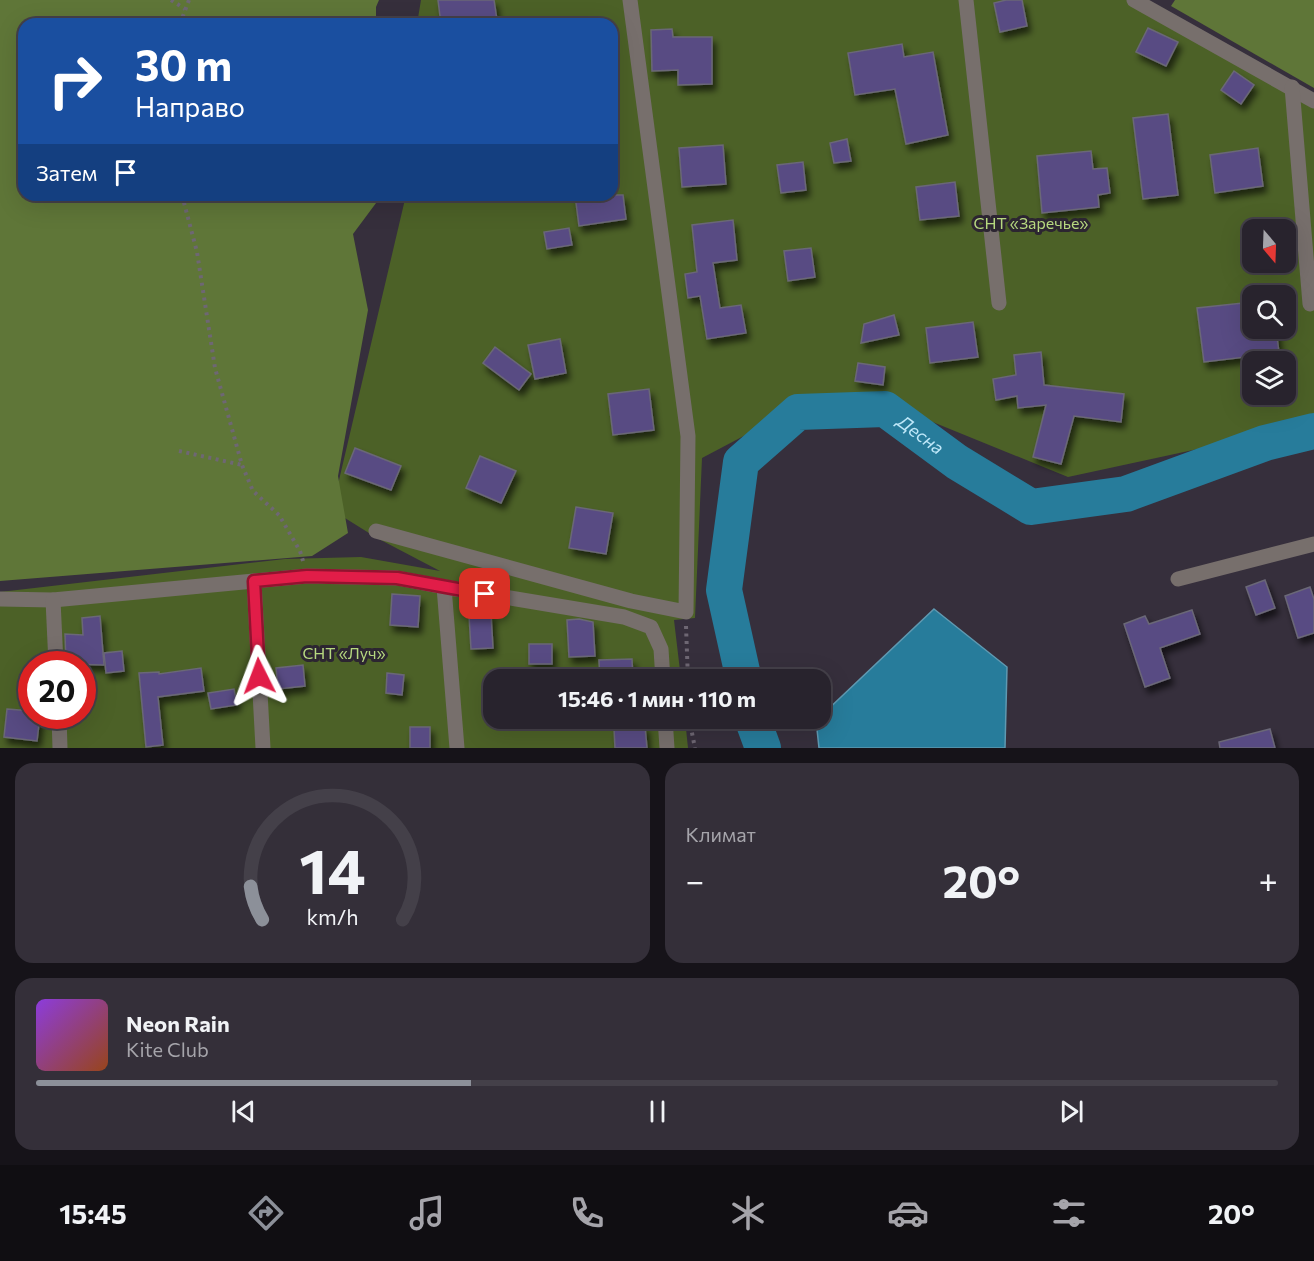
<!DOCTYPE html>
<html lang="ru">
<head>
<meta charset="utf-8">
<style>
	:root { --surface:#28232d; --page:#342f39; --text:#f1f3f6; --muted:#a5a4aa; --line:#444049; --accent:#8c9099 }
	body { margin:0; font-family:Commissioner,sans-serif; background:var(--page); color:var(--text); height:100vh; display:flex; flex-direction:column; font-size:22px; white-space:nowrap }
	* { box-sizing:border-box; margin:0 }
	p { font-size:20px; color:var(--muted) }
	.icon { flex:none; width:33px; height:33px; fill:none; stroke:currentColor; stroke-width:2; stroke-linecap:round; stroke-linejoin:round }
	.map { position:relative; height:748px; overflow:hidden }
	.details { display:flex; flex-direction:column; gap:15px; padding:15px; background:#161319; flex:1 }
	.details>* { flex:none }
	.banner { position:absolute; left:18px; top:18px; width:600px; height:183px; border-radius:18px; box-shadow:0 6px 24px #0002,0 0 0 2px var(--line); background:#1a4fa0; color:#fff; overflow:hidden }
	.needle { width:39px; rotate:161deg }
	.tools { position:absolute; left:1242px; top:219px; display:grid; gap:12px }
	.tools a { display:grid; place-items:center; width:54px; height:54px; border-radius:12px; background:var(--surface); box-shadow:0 6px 24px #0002,0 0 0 2px var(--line); font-size:30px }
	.speed { position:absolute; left:18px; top:651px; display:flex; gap:12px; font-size:30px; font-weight:700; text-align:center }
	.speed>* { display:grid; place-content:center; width:78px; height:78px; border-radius:50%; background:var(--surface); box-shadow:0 6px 24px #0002,0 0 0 2px var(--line); line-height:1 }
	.speed .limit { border:9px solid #d22; background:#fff; color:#111 }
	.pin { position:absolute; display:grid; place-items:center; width:51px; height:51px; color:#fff; margin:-26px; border-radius:12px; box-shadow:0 3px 9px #0006 }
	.me { position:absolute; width:66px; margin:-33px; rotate:357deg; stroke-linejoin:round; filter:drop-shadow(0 0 4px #0008) }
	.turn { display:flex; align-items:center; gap:21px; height:126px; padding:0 18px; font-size:27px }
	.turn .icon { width:78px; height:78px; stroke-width:2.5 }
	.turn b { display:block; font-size:42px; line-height:51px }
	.then { display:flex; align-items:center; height:57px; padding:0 18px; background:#0003; gap:12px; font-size:22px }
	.big { font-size:45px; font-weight:700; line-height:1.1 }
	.details .tile { flex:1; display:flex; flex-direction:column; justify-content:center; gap:9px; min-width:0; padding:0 21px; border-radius:18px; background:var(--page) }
	.details .dial { align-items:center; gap:0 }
	.dial svg { height:156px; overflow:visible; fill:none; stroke:var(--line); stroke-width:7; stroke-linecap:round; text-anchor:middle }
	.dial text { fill:var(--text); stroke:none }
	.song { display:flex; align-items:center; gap:18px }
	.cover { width:72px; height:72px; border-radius:9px; background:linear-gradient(135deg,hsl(270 70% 55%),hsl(20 70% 35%)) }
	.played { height:6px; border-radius:3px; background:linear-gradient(90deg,var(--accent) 35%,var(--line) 35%) }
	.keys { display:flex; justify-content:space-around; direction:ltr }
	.heat { display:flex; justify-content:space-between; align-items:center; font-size:33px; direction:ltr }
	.details .tiles { flex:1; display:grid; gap:15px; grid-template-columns:1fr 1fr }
	.tile:last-child { grid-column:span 2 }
	.trip { position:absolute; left:483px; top:669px; width:348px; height:60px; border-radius:18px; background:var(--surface); box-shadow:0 6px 24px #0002,0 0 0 2px var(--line); font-weight:700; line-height:60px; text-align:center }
	.dock { display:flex; height:96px; justify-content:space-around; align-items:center; background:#100e12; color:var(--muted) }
	.dock .icon { width:42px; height:42px }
	.dock .current { color:var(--accent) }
	.dock b { font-size:27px; color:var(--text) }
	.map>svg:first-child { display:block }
	.green { fill:#4c6127; fill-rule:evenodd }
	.forest { fill:#5f7638 }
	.water { fill:#277c9b; stroke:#5f99b1; stroke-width:1.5 }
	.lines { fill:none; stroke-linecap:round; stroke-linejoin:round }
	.river { stroke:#277c9b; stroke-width:36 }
	.building { fill:#594b83; stroke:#6a6777; stroke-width:1.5; filter:url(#shadow) }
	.path { stroke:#6e6773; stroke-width:4; stroke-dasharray:3 4.5; stroke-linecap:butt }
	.minor { stroke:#776f6c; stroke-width:15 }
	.route-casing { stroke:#92132f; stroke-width:15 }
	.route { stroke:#e11d48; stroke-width:10 }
	.labels { text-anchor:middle; stroke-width:6; stroke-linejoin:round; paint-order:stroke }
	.park-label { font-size:16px; fill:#b6d87f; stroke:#2c2531 }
	.water-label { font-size:18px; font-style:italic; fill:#bfe8f9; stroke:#2c2531 }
</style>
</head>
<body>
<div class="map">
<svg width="1314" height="748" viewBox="0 0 1314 748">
	<defs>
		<filter id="shadow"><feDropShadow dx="3.5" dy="6" stdDeviation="3" flood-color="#0009"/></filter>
	</defs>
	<rect width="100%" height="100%" fill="#362f3c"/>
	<path class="green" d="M421 0H1142L1314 98V424L1068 477 886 403 797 408 702 458 695 618 674 620 681 679 494 680V718L685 719 688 748H0V592L285 559 361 557 440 571 377 538 332 510 406 195H612V24H417ZM1252 230H1286V262H1252ZM1252 296H1286V328H1252ZM1252 362H1286V394H1252ZM32 664H82V716H32Z"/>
	<g class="forest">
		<path d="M0 0H379L376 7V24H24V195H382L353 234 368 310 338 476 348 533 312 556 0 581Z"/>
		<path d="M1175 0H1314V88L1171 6Z"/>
	</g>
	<path class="water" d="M934 609 1007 667 1005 748H819L816 720 820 718 821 716Z"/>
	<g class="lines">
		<g class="river">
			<path id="s1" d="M744 680 724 590 741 462 798 412 885 409 957 462 1031 507 1126 494 1265 443 1314 431"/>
			<path d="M752 718 763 748"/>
		</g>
	</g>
	<g class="building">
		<path d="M438 0H494L497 20 466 24H441Z"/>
		<path d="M1006 0H1022L1027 26 1000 32 994 3Z"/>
		<path d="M1148 28 1178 42 1166 66 1136 52Z"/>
		<path d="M672 29 673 37H712V84L678 85V70L652 71 651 30Z"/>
		<path d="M902 44 904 57 933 52 948 135 906 144 895 89 855 95 848 53Z"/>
		<path d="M1234 71 1254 85 1241 104 1221 90Z"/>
		<path d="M1168 114 1178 195 1143 199 1133 118Z"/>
		<path d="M847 139 851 161 834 163 830 143Z"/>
		<path d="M723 145 726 184 682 187 679 148Z"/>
		<path d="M1258 148 1263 186 1215 193 1210 155Z"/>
		<path d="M1091 151 1093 169 1107 168 1110 193 1098 195 1099 207 1042 213 1037 156Z"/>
		<path d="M803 162 806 190 781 193 777 165Z"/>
		<path d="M955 182 959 216 920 220 916 187Z"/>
		<path d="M575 195H623L626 219 579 226Z"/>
		<path d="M733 220 737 260 713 263 720 308 741 305 746 333 707 339 700 296 688 298 685 274 697 272 692 225Z"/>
		<path d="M569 228 572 245 547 249 544 232Z"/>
		<path d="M811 248 815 277 788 281 784 251Z"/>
		<path d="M1252 302V328H1276L1279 353 1204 362 1197 308Z"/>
		<path d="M894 315 899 335 861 343 864 324Z"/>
		<path d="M973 322 978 357 930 363 926 328Z"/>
		<path d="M560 339 566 373 535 379 528 345Z"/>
		<path d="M495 347 531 374 519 390 483 363Z"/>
		<path d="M1041 352 1044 385 1124 394 1121 422 1074 416 1061 464 1033 457 1046 405 1018 408 1017 396 996 400 993 379 1016 375 1014 355Z"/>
		<path d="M858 363 885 367 883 385 855 381Z"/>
		<path d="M649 389 654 430 613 435 608 394Z"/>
		<path d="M355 448 401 466 391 490 345 473Z"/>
		<path d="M480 456 516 471 501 503 466 488Z"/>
		<path d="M576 507 613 513 606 554 569 548Z"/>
		<path d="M1265 580 1275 608 1256 615 1246 587Z"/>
		<path d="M1310 587 1314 599V633L1298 638 1285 596Z"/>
		<path d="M392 594 420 596 418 627 390 625Z"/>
		<path d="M1192 610 1200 634 1160 648 1170 678 1145 687 1124 624 1145 616 1149 624Z"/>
		<path d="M491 614 493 648 471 649 469 615Z"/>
		<path d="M100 616 104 665 66 664 65 634 83 635 82 618Z"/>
		<path d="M579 619 593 622 595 656 569 657 567 620Z"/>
		<rect x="529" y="644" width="23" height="20"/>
		<path d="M122 651 124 671 106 673 104 653Z"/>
		<path d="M632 659 633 680H600L599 660Z"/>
		<path d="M303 665 305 686 278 689 276 668Z"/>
		<path d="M201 668 204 691 158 697 163 745 146 747 139 673 159 672V674Z"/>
		<path d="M387 673 404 675 402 695 386 693Z"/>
		<path d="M234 689 237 705 211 709 208 693Z"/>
		<path d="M7 709 32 711V716H40L37 741 4 737Z"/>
		<path d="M645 726 647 748H615L614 728Z"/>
		<rect x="410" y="727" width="20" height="21"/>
		<path d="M1270 729 1275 748H1220L1219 742Z"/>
	</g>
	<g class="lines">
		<g class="path">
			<path d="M171 0 185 9"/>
			<path d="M180 24 189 0"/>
			<path d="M182 195 197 252 215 368 242 465 253 491 279 515 300 551 303 561"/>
			<path d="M179 451 242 465"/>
			<path d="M686 626 688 680"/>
			<path d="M689 718 695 748"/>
		</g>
		<g class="minor">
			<path d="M966 0 999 303"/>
			<path d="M1134 0 1314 101"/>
			<path d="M1292 87 1310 304"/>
			<path d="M376 531 631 601 686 612 688 436 630 0"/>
			<path d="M1178 579 1314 544"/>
			<path d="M0 599 53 600 254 581"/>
			<path d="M53 600 56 664"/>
			<path d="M59 716 60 748"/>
			<path d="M665 718 667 748"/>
			<path d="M263 748 254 581 307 576 397 578 444 587"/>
			<path d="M457 748 444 587 624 617 651 627 661 649 663 680"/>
		</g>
	</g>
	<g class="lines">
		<defs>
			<path id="route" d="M259 676 254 581 307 576 397 578 485 594"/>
		</defs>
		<use href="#route" class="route-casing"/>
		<use href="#route" class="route"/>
	</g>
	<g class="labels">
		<g class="park-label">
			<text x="1031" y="229">СНТ «Заречье»</text>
			<text x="344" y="659">СНТ «Луч»</text>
		</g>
		<g class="water-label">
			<text dy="6" stroke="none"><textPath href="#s1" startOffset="428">Десна</textPath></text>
		</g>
	</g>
</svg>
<div class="tools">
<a><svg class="needle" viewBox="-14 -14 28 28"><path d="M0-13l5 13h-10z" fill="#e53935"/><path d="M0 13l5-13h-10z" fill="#a5a4aa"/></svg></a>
<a><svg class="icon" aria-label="search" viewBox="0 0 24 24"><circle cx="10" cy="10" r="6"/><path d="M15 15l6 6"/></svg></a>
<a><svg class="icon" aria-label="layers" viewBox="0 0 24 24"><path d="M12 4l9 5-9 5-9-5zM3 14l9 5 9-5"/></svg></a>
</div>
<div class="speed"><div class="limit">20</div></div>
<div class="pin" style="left:485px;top:594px;background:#d93025"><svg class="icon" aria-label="arrive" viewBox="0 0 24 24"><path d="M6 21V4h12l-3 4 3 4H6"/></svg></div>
<svg class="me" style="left:259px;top:676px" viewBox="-20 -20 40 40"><path d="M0-17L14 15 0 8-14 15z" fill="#e11d48" stroke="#fff" stroke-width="4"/></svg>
<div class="trip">15:46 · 1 мин · 110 m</div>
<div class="banner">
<div class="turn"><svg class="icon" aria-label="right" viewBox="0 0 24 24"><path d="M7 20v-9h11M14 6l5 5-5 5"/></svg><div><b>30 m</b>Направо</div></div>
<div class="then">Затем<svg class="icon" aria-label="arrive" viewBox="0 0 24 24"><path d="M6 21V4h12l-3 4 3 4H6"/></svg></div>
</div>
</div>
<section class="details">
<div class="tiles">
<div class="tile dial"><svg viewBox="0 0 100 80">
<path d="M14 69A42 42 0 1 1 86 69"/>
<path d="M14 69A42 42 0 0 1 8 52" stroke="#8c9099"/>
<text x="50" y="56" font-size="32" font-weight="700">14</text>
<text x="50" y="72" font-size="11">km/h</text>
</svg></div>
<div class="tile"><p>Климат</p>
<div class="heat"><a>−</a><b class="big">20°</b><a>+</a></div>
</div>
<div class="tile">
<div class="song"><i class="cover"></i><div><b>Neon Rain</b><p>Kite Club</p></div></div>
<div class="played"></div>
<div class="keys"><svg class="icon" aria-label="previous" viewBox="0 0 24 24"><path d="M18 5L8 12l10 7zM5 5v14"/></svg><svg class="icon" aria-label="pause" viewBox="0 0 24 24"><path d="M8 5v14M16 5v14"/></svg><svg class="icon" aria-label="next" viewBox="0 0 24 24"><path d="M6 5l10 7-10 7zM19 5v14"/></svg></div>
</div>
</div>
</section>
<nav class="dock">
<b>15:45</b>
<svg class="icon current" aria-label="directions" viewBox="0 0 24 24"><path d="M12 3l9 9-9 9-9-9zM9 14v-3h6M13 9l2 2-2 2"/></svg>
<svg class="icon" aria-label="music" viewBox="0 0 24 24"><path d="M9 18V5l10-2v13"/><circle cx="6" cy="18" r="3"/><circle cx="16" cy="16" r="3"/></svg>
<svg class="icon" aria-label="phone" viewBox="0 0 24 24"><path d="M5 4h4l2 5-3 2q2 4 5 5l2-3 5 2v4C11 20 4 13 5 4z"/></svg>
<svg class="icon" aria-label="climate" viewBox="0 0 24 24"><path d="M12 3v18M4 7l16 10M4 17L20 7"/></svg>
<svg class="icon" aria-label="car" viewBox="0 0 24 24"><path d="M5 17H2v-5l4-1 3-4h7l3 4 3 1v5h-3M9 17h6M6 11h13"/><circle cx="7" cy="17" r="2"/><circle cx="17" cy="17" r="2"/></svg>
<svg class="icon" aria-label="filters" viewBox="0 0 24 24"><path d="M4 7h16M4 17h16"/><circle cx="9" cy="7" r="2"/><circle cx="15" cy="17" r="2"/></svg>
<b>20°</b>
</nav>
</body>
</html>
